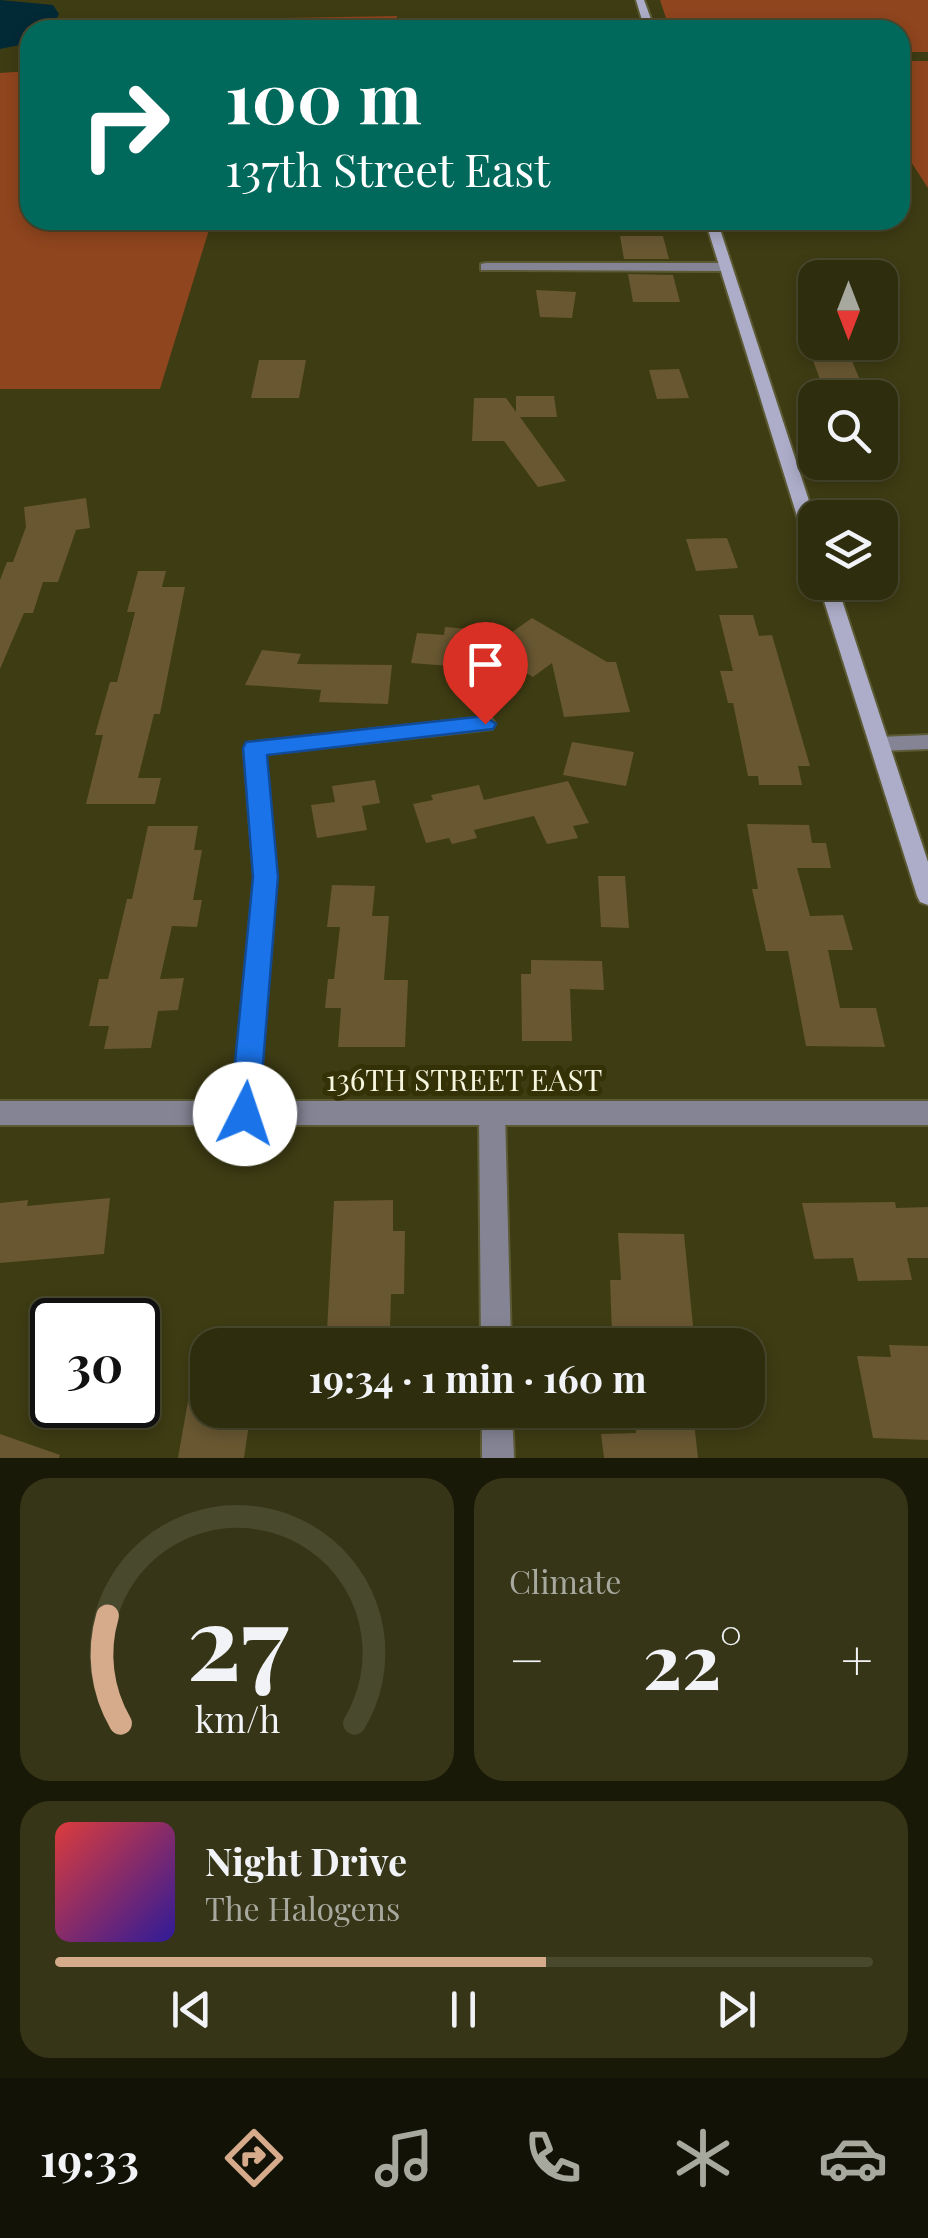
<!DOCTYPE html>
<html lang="en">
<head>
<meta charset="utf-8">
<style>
	:root { --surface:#2e2d0e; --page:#363517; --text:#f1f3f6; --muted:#a7a89e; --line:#49492e; --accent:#d6ab8b }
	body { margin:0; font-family:"Playfair Display",serif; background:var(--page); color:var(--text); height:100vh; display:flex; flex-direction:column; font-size:38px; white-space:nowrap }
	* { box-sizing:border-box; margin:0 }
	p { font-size:32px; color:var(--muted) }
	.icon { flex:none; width:55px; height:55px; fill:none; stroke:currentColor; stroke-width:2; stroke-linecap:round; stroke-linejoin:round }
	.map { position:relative; height:1458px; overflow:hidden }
	.panel { display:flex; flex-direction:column; gap:20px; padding:20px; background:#191908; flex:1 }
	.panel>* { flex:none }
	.guide { position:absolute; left:20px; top:20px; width:890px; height:210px; border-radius:30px; box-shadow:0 5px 15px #0003,0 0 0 2px var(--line); background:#00695c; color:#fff; overflow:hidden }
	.needle { width:65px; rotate:180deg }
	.controls { position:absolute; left:798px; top:260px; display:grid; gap:20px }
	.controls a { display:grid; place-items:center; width:100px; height:100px; border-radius:20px; background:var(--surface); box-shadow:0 5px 15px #0003,0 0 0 2px var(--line); font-size:50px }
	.speed { position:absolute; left:30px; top:1298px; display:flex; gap:20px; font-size:50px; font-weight:700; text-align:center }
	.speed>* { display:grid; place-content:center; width:130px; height:130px; border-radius:50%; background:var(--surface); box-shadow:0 5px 15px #0003,0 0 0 2px var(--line); line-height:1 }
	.speed .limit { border:5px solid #111; border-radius:15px; background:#fff; color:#111 }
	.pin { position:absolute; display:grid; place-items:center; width:85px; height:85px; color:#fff; margin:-102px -42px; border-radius:50% 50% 50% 0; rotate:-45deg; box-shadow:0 0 10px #0007 }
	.pin .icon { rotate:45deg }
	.me { position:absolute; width:110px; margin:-55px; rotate:4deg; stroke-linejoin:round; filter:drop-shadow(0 0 8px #0008) }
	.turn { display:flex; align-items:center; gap:35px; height:210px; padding:0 40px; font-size:45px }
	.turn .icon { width:130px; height:130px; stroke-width:2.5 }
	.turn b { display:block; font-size:70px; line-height:85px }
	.big { font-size:75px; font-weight:700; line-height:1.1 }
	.panel .card { flex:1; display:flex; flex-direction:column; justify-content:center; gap:15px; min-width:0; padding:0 35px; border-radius:30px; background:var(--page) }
	.panel .dial { align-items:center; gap:0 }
	.dial svg { height:260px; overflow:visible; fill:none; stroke:var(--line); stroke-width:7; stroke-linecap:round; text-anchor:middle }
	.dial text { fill:var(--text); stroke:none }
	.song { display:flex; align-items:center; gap:30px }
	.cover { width:120px; height:120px; border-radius:15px; background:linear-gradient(135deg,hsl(0 70% 55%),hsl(250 70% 35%)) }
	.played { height:10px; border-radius:5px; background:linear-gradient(90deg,var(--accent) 60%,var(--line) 60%) }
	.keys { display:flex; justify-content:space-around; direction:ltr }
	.heat { display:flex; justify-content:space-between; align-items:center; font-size:55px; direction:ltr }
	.panel .tiles { flex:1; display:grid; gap:20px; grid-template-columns:1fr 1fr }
	.card:last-child { grid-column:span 2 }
	.trip { position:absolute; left:190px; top:1328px; width:575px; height:100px; border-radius:30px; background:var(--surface); box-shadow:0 5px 15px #0003,0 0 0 2px var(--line); font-weight:700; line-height:100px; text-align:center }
	.menu { display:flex; height:160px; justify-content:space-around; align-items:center; background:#121206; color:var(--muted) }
	.menu .icon { width:70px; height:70px }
	.menu .selected { color:var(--accent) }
	.menu b { font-size:45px; color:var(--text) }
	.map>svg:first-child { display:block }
	.green { fill:#8f451e }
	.water { fill:#022936 }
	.building { fill:#685731 }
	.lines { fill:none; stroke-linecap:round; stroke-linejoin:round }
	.minor-casing { stroke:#5b5a34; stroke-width:4 }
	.tertiary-casing { stroke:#5b5a34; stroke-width:4 }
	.secondary-casing { stroke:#5b5a34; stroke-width:4 }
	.minor { fill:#848495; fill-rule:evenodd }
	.tertiary { fill:#848495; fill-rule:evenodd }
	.secondary { fill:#adadc9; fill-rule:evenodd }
	.route { fill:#1a73e8; stroke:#114b97; stroke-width:2.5 }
	.labels { text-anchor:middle; stroke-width:10; stroke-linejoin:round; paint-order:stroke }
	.near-street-label { font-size:30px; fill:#f6f6df; stroke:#343107 }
</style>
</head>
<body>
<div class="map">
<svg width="928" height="1458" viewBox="0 0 928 1458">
	<rect width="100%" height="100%" fill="#3e3c13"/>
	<g class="green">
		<path d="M660 0H928V52H900V30H670Z"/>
		<path d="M397 16 396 30H245L285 18Z"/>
		<path d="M900 61H928V188L900 145Z"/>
		<path d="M30 71V220H212L160 389H0V73Z"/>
	</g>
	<path class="water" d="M0 0 53 5 59 14 50 30H30V43L0 49Z"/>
	<g class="building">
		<path d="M620 236H663L669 259H624Z"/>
		<path d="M628 274 673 275 680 302H633Z"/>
		<path d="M536 290 576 292 572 318 540 317Z"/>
		<path d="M807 344H845L862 385H822Z"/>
		<path d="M259 360H306L299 398H251Z"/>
		<path d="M679 369 689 398 657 399 649 370Z"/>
		<path d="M516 396H554L557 417H520L566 481 538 487 504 441H472L474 398H506L516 412Z"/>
		<path d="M86 498 90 528 76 530 58 582H43L33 613H24L0 669V580L7 562H13L26 527 24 507Z"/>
		<path d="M727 538 738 568 696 571 686 539Z"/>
		<path d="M138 571H166L162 587H185L160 714H154L138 778H161L155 804H86L103 735H95L110 682H117L135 612H127Z"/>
		<path d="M719 615H753L759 636 772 635 810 766H798L802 785H759L758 776H748L733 703H728L720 671H733Z"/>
		<path d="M532 618 607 662H616L630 712 564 717 552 663 533 677 488 649Z"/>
		<path d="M445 627 469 629 463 667 411 663 417 633 444 635Z"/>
		<path d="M262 650 301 654 297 664 392 665 388 704 319 702 321 690 245 685Z"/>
		<path d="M572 742 634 752 626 786 563 775Z"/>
		<path d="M375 780 380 803 362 806 367 830 317 838 311 805 335 802 332 786Z"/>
		<path d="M568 781 589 823 573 826 578 838 547 844 534 816 474 830 477 838 452 844 449 838 426 843 413 804 433 800 431 795 479 785 484 800Z"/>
		<path d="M747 824 809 825 812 843H826L831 868H797L810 916 843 915 853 950H828L840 1008H876L885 1047 806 1046 788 951H766L752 889H758Z"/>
		<path d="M148 826H198L194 850H202L193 900H202L197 927 172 926 160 979 184 978 178 1010 158 1011 151 1048 104 1049 109 1026H89L99 979H108L127 899H132Z"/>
		<path d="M598 876H625L629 928 601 927Z"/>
		<path d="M332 885 375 886 372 916H389L384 980H408L405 1047H338L341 1008H325L328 979H334L340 927H327Z"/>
		<path d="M531 960 602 961 604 990 570 989 572 1041H522L521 974H531Z"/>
		<path d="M110 1198 104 1254 0 1263V1203L28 1200 27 1206Z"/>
		<path d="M393 1200V1231H405L404 1294H391L390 1330 327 1331 334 1201Z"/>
		<path d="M895 1202 896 1208 928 1207V1258H907L912 1280 858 1281 853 1258 814 1259 802 1203Z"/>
		<path d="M618 1233 684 1234 694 1336 612 1334 610 1280H621Z"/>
		<path d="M889 1345 928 1346V1440L873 1438 857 1356 891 1357Z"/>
		<path d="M188 1401 208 1402V1410H251L244 1458H178Z"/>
		<path d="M694 1422 698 1458H604L601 1434 636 1433 635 1424Z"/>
		<path d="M0 1434 60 1455 59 1458H0Z"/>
	</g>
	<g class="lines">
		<defs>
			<g id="minor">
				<path d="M486 263H726L732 267 726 271 481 270V264Z"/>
				<path d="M485 717 492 719 495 724 492 729 265 754 276 877 258 1114 254 1122 245 1126 236 1122 232 1114 254 877 244 748 247 743Z"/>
				<path d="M928 735V749L879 751 869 744 879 737Z"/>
				<path d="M492 1102 501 1106 505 1114 511 1345H481L479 1114 483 1106Z"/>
				<path d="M482 1410H512L514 1458H482Z"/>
			</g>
			<rect id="tertiary" x="0" y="1101" width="928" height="24"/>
			<g id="secondary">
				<path d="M636 0H644L655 30H645Z"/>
				<path d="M705 220H717L815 519V550L806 545Z"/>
				<path d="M818 582H836L928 862V905L920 902 917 896Z"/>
			</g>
		</defs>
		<use href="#minor" class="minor-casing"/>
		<use href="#tertiary" class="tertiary-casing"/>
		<use href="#secondary" class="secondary-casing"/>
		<use href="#minor" class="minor"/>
		<use href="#tertiary" class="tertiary"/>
		<use href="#secondary" class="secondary"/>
	</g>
	<path class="route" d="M485 716 496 724 493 729 267 755 278 877 259 1114 255 1124 245 1128 234 1124 230 1114 253 877 243 748 246 742Z"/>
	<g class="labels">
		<g class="near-street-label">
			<text x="464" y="1091">136TH STREET EAST</text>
		</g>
	</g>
</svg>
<div class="controls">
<a><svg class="needle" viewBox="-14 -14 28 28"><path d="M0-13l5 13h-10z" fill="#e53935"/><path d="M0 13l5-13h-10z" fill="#a7a89e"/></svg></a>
<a><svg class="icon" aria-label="search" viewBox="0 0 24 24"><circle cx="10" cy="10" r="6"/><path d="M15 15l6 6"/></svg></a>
<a><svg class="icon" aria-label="layers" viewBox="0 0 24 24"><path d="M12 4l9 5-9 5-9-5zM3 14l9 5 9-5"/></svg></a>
</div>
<div class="speed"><div class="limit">30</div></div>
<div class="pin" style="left:485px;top:724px;background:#d93025"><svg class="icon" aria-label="arrive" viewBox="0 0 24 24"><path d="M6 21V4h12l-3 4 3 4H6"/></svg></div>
<svg class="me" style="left:245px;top:1114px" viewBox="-20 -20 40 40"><circle r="19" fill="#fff"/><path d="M0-13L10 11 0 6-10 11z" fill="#1a73e8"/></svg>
<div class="trip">19:34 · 1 min · 160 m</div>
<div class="guide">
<div class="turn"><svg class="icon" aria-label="right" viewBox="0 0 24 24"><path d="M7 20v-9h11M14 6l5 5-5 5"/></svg><div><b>100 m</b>137th Street East</div></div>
</div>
</div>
<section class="panel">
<div class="tiles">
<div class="card dial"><svg viewBox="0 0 100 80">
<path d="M14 69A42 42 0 1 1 86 69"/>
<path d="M14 69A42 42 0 0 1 10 36" stroke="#d6ab8b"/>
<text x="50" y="56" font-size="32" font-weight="700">27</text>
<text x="50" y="72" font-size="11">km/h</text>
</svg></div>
<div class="card"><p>Climate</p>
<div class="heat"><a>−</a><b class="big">22°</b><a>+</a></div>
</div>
<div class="card">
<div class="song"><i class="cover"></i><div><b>Night Drive</b><p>The Halogens</p></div></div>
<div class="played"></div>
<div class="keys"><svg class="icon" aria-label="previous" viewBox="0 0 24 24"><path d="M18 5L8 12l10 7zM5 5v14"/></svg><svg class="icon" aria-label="pause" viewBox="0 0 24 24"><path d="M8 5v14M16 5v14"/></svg><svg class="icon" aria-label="next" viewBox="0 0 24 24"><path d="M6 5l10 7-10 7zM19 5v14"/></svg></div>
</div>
</div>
</section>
<nav class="menu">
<b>19:33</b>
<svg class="icon selected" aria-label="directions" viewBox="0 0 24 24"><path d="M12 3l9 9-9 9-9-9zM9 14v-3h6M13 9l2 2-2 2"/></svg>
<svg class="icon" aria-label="music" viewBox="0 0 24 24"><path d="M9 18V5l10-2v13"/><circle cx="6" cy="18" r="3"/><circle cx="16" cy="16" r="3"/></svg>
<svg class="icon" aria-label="phone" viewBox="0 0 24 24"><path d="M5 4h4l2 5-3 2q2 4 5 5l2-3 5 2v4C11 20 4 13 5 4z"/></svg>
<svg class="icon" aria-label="climate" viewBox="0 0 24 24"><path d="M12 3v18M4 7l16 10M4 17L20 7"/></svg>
<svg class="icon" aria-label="car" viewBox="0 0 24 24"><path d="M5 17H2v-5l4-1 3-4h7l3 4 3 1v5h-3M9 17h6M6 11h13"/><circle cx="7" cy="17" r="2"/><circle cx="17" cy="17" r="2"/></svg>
</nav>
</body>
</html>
